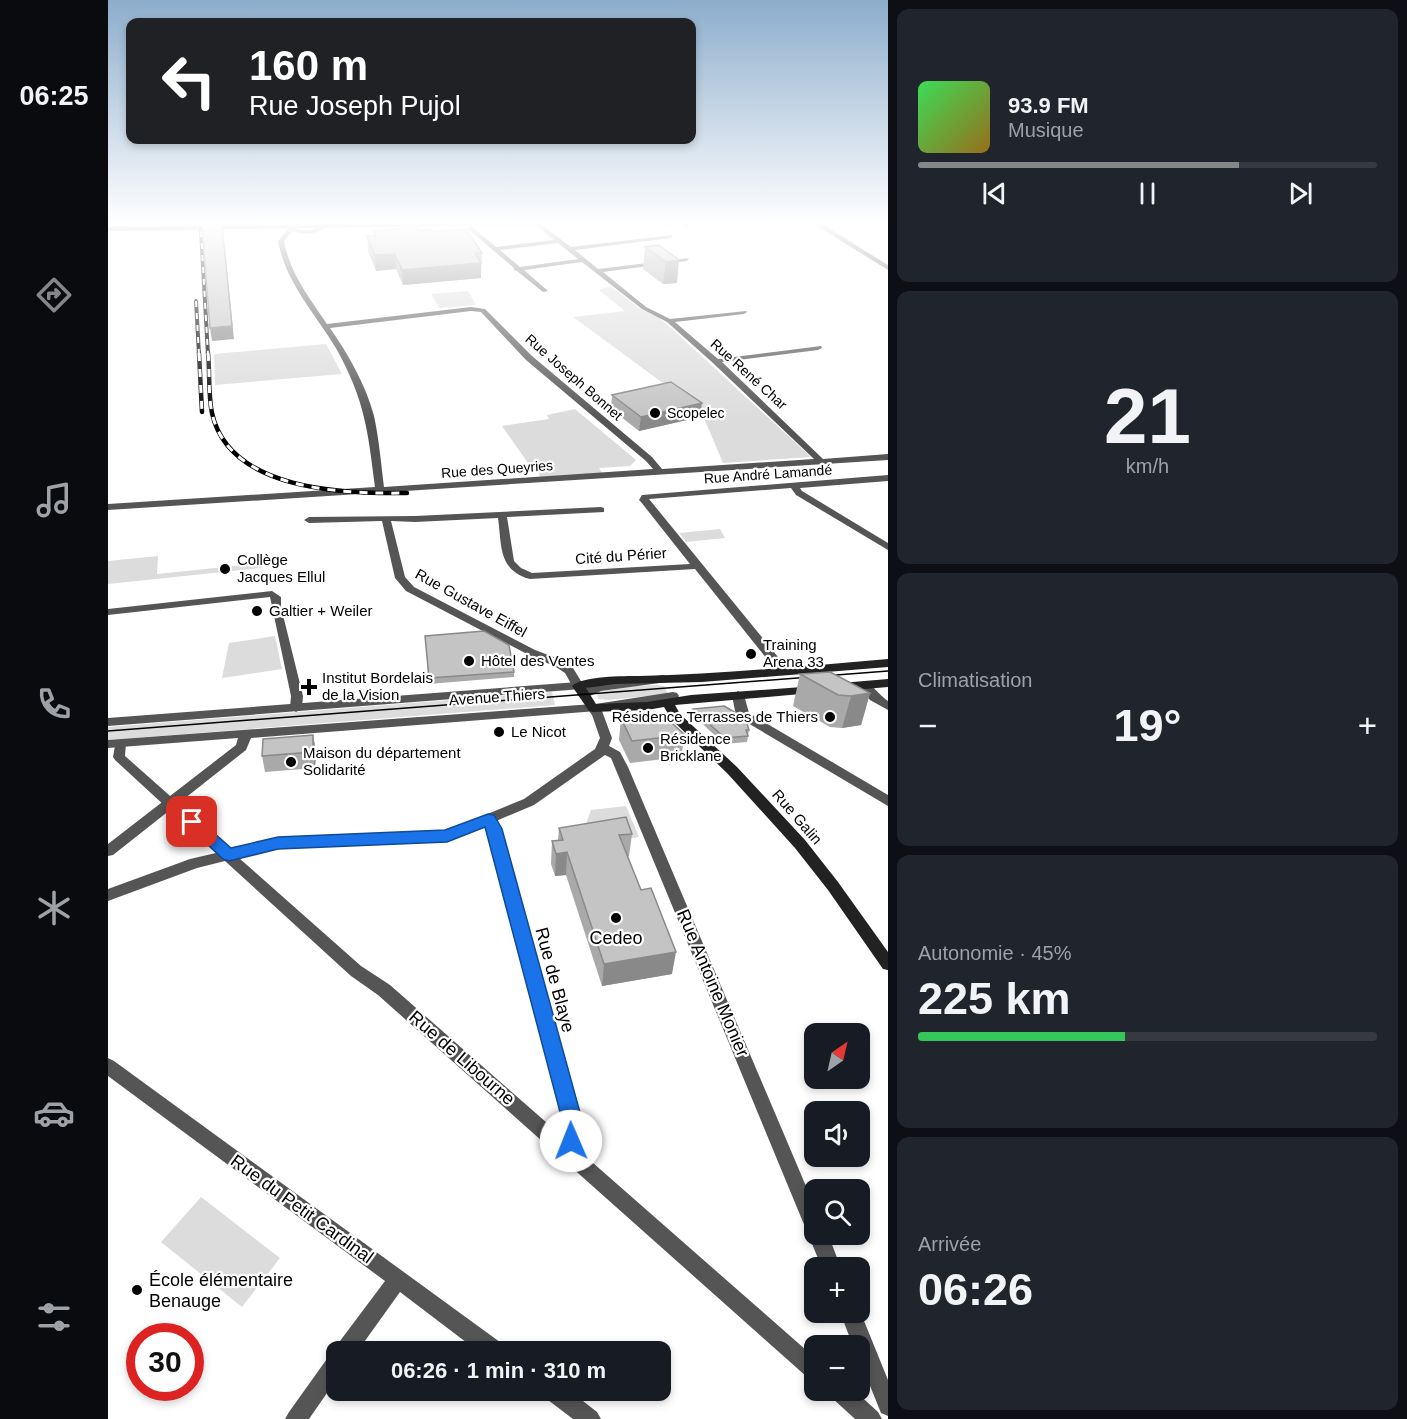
<!DOCTYPE html>
<html lang="fr">
<head>
<meta charset="utf-8">
<style>
	:root { --surface:#171b24; --page:#20242c; --text:#f1f3f6; --muted:#9ea1a6; --line:#363941; --accent:#858687 }
	body { margin:0; font-family:Arial,sans-serif; background:var(--page); color:var(--text); height:100vh; display:flex; flex-direction:column; font-size:22px; white-space:nowrap }
	* { box-sizing:border-box; margin:0 }
	p { font-size:20px; color:var(--muted) }
	.icon { flex:none; width:33px; height:33px; fill:none; stroke:currentColor; stroke-width:2; stroke-linecap:round; stroke-linejoin:round }
	.map { position:relative; flex:1; overflow:hidden }
	.details { display:flex; flex-direction:column; gap:9px; padding:9px; background:#0d0f14; width:519px }
	.details>* { flex:none }
	.banner { position:absolute; left:18px; top:18px; width:570px; height:126px; border-radius:12px; box-shadow:0 3px 9px #0003; background:#202124; color:#fff; overflow:hidden }
	.needle { width:39px; rotate:34deg }
	.tools { position:absolute; left:696px; top:1023px; display:grid; gap:12px }
	.tools a { display:grid; place-items:center; width:66px; height:66px; border-radius:12px; background:var(--surface); box-shadow:0 3px 9px #0003; font-size:30px }
	.speed { position:absolute; left:18px; top:1323px; display:flex; gap:12px; font-size:30px; font-weight:700; text-align:center }
	.speed>* { display:grid; place-content:center; width:78px; height:78px; border-radius:50%; background:var(--surface); box-shadow:0 3px 9px #0003; line-height:1 }
	.speed .limit { border:9px solid #d22; background:#fff; color:#111 }
	.pin { position:absolute; display:grid; place-items:center; width:51px; height:51px; color:#fff; margin:-26px; border-radius:12px; box-shadow:0 3px 9px #0006 }
	.me { position:absolute; width:66px; margin:-33px; rotate:359deg; stroke-linejoin:round; filter:drop-shadow(0 0 4px #0008) }
	.turn { display:flex; align-items:center; gap:21px; height:126px; padding:0 24px; font-size:27px }
	.turn .icon { width:78px; height:78px; stroke-width:2.5 }
	.turn b { display:block; font-size:42px; line-height:51px }
	.big { font-size:45px; font-weight:800; line-height:1.1 }
	.details .card { flex:1; display:flex; flex-direction:column; justify-content:center; gap:9px; min-width:0; padding:0 21px; border-radius:12px; background:var(--page) }
	.details .dial { align-items:center; gap:0 }
	.dial b { font-size:78px; line-height:1 }
	.song { display:flex; align-items:center; gap:18px }
	.cover { width:72px; height:72px; border-radius:9px; background:linear-gradient(135deg,hsl(130 70% 55%),hsl(40 70% 35%)) }
	.played { height:6px; border-radius:3px; background:linear-gradient(90deg,var(--accent) 70%,var(--line) 70%) }
	.keys { display:flex; justify-content:space-around; direction:ltr }
	.heat { display:flex; justify-content:space-between; align-items:center; font-size:33px; direction:ltr }
	.charge { height:9px; border-radius:4px; background:linear-gradient(90deg,#34c759 45%,var(--line) 0) }
	.trip { position:absolute; left:218px; top:1341px; width:345px; height:60px; border-radius:12px; background:var(--surface); box-shadow:0 3px 9px #0003; font-weight:800; line-height:60px; text-align:center }
	main { display:flex; flex:1; min-height:0 }
	.dock { display:flex; flex-direction:column; width:108px; justify-content:space-around; align-items:center; background:#090b0e; color:var(--muted) }
	.dock .icon { width:42px; height:42px }
	.dock .on { color:var(--accent) }
	.dock b { font-size:27px; color:var(--text) }
	.map>svg:first-child { display:block }
	.green { fill:#dcdcdc }
	.lines { fill:none; stroke-linecap:round; stroke-linejoin:round }
	.primary-casing { stroke:#dbdbdb; stroke-width:3 }
	.minor { fill:#555; fill-rule:evenodd }
	.tertiary { fill:#555; fill-rule:evenodd }
	.secondary { fill:#222; fill-rule:evenodd }
	.primary { fill:#000; fill-rule:evenodd }
	.tram { stroke:#000; stroke-width:1.5 }
	.rail-far1-casing { stroke:#000; stroke-width:4 }
	.rail-casing { stroke:#000; stroke-width:4.5 }
	.rail-far1 { stroke:#fff; stroke-width:2; stroke-dasharray:6; stroke-linecap:butt }
	.rail { stroke:#fff; stroke-width:3; stroke-dasharray:8; stroke-linecap:butt }
	.wall { fill:#a9a9a9 }
	.shaded-wall { fill:#898989 }
	.building { fill:#c4c4c4; stroke:#898989; stroke-width:1.5 }
	.route { fill:#1a73e8; stroke:#114b97; stroke-width:1.5 }
	.poi-dot { fill:#000; stroke:#fff; stroke-width:2 }
	.labels { text-anchor:middle; stroke-width:4.5; stroke-linejoin:round; paint-order:stroke }
	.far-street-label { font-size:14px; fill:#000; stroke:#fff }
	.far-poi-label { font-size:14px; fill:#000; stroke:#fff; text-anchor:start }
	.street-label { font-size:15px; fill:#000; stroke:#fff }
	.poi-label { font-size:15px; fill:#000; stroke:#fff; text-anchor:start }
	.near-poi-label { font-size:18px; fill:#000; stroke:#fff }
	.near-street-label { font-size:18px; fill:#000; stroke:#fff }
</style>
</head>
<body>
<main>
<nav class="dock">
<b>06:25</b>
<svg class="icon on" aria-label="directions" viewBox="0 0 24 24"><path d="M12 3l9 9-9 9-9-9zM9 14v-3h6M13 9l2 2-2 2"/></svg>
<svg class="icon" aria-label="music" viewBox="0 0 24 24"><path d="M9 18V5l10-2v13"/><circle cx="6" cy="18" r="3"/><circle cx="16" cy="16" r="3"/></svg>
<svg class="icon" aria-label="phone" viewBox="0 0 24 24"><path d="M5 4h4l2 5-3 2q2 4 5 5l2-3 5 2v4C11 20 4 13 5 4z"/></svg>
<svg class="icon" aria-label="climate" viewBox="0 0 24 24"><path d="M12 3v18M4 7l16 10M4 17L20 7"/></svg>
<svg class="icon" aria-label="car" viewBox="0 0 24 24"><path d="M5 17H2v-5l4-1 3-4h7l3 4 3 1v5h-3M9 17h6M6 11h13"/><circle cx="7" cy="17" r="2"/><circle cx="17" cy="17" r="2"/></svg>
<svg class="icon" aria-label="filters" viewBox="0 0 24 24"><path d="M4 7h16M4 17h16"/><circle cx="9" cy="7" r="2"/><circle cx="15" cy="17" r="2"/></svg>
</nav>
<div class="map">
<svg width="780" height="1419" viewBox="0 0 780 1419">
	<rect width="100%" height="100%" fill="#fff"/>
	<g class="green">
		<path d="M502 286 531 308 551 318 563 328 703 457 615 463 593 411 465 317 517 311 491 290Z"/>
		<path d="M360 291 368 305 331 308 323 294Z"/>
		<path d="M218 344 234 374 107 385 106 354Z"/>
		<path d="M467 409 528 460 522 466 491 468 494 473 432 477 428 465 423 466 420 463 394 426 441 419 439 415Z"/>
		<path d="M612 529 617 538 578 542 571 533Z"/>
		<path d="M50 556 49 574 154 563V568L0 584V561Z"/>
		<path d="M167 636 174 669 114 678 121 643Z"/>
		<path d="M549 685 556 686 560 694 500 700 490 699 489 692 527 686Z"/>
		<path d="M444 692 447 705 0 740V727Z"/>
		<path d="M518 806 531 837 470 847 483 810Z"/>
		<path d="M93 1197 172 1258 134 1307 53 1242Z"/>
	</g>
	<g class="lines">
		<defs>
			<g id="primary">
				<path d="M558 221H565L567 224 560 226Z"/>
				<path d="M576 221H583L585 224 578 226Z"/>
			</g>
		</defs>
		<use href="#primary" class="primary-casing"/>
		<g class="minor">
			<path d="M170 221H176L170 229 167 227Z"/>
			<path d="M701 221H709L780 265V270Z"/>
			<path d="M430 222 463 247 565 235 563 238 467 250 490 269 581 258 579 261 495 272 538 307 562 319 638 311 639 312 636 314 567 322 610 359 713 346 714 348 710 350 614 362 715 459 780 454V460L0 510V504L267 487C260 431 257 401 229 350 208 314 178 284 170 241L184 224 187 226 186 228C198 232 206 230 216 224L219 226C209 235 197 235 184 231L176 241C182 274 201 297 219 324L363 307 377 309 424 356 544 457 554 469 706 459 605 363 559 322 534 309 474 262 416 270 440 291 435 292 409 271 406 270V268L359 228 364 227 388 247 446 240 428 225ZM450 243 470 259 412 267 392 250ZM363 311 373 312 418 360 538 461 545 469 276 487C273 463 271 439 266 416 258 385 240 354 222 328Z"/>
			<path d="M780 475V481L692 488 694 491 780 543V550L688 495 683 488 541 499 679 668 681 671 675 675 671 674 587 569 422 579C390 570 394 546 390 518L307 522 283 521 297 577 306 587 427 650 456 661 465 668 476 686 474 689H466L457 673 448 667 419 654 298 591 287 578 274 521 201 523 196 520 201 517 307 516 493 507 496 508V512L399 517 406 561 413 568 424 573 582 564 533 502 531 500 534 495Z"/>
			<path d="M164 591 173 597V607L195 696 194 708 188 712 182 708 183 696 162 597 0 615V609Z"/>
			<path d="M555 675 559 676 561 679 559 682 493 691 475 699 469 695C486 676 531 680 555 675Z"/>
			<path d="M757 681C763 683 772 696 780 701V710L762 700 751 685Z"/>
			<path d="M630 691 636 695 641 713 780 795V806L633 719 627 711 624 695Z"/>
			<path d="M565 692 569 693 571 696 569 699 494 711 504 738 501 746 512 752 520 767 706 1205V1234H720L733 1268H714L503 758 497 755 426 805 388 821 393 829 475 1127 472 1141 468 1148 706 1357V1380L699 1377 270 995 243 976 117 861 89 868 0 901V889L82 859 108 853 7 760 5 757 8 740H16L18 743 17 756 122 849 170 838 338 831 416 799 487 749 492 738 484 715 479 708 481 705ZM377 826 457 1127 455 1137 282 985 253 966 131 858 170 848 339 841Z"/>
			<path d="M0 1058 6 1061 396 1345 399 1352H371L292 1292 249 1352H228V1380L201 1419H177L181 1412 221 1356 226 1353 229 1345 277 1281 0 1076Z"/>
			<path d="M752 1311 780 1380V1416L773 1413 752 1361V1346H745L732 1312Z"/>
			<path d="M433 1390H461L489 1412 493 1419H465L436 1397Z"/>
			<path d="M720 1390H746L770 1412 774 1419H747L723 1397Z"/>
		</g>
		<g class="tertiary">
			<path d="M470 682 474 683 476 686 474 689 0 726V718Z"/>
			<path d="M485 704 489 705 491 708 489 711 143 738 138 750 5 855 0 856V844L128 745 130 738 0 748V740Z"/>
		</g>
		<g class="secondary">
			<path d="M503 221H683L0 231V227Z"/>
			<path d="M780 659V667L594 682 507 684 478 688 488 704 539 702 583 695 708 686 710 689 704 693 567 705 572 714 629 767 697 840 730 882 780 952V970L775 969 720 890 687 848 619 773 564 720 556 707 539 710 485 712 481 711 464 686C474 676 516 676 531 676 614 674 697 666 780 659Z"/>
			<path d="M780 679V687L733 691 727 687 733 683Z"/>
		</g>
		<use href="#primary" class="primary"/>
		<path class="tram" d="M0 731 780 671"/>
		<defs>
			<g id="rail-far1">
				<path d="M93 231 100 355"/>
				<path d="M88 301 91 355"/>
			</g>
			<g id="rail">
				<path d="M91 353 94 412"/>
				<path d="M100 353C102 372 100 395 104 413 121 491 237 494 299 493"/>
			</g>
		</defs>
		<use href="#rail-far1" class="rail-far1-casing"/>
		<use href="#rail" class="rail-casing"/>
		<use href="#rail-far1" class="rail-far1"/>
		<use href="#rail" class="rail"/>
	</g>
	<g class="wall">
		<path d="M312 230 325 232 374 253 373 278 295 285 288 269 268 271 260 251 259 236H267L266 231Z"/>
		<path d="M551 245 569 283 555 284 535 269 537 247Z"/>
		<path d="M504 395 592 417 531 431 503 409Z"/>
		<path d="M317 636 406 672V677L321 684Z"/>
		<path d="M692 674 762 693 753 725 734 728 722 727 685 706Z"/>
		<path d="M585 709 641 730 639 742 616 744 584 714Z"/>
		<path d="M513 718 577 735 573 757 522 763 511 740Z"/>
		<path d="M205 735 208 752 207 768 157 772 154 756Z"/>
		<path d="M451 828 524 834 521 856H520L564 974 494 986 458 875 447 876 443 864 444 841 450 840Z"/>
	</g>
	<g class="shaded-wall">
		<path d="M114 224 126 339 104 341 102 328Z"/>
		<path d="M287 254 288 269 268 271 267 255Z"/>
		<path d="M571 260 569 283 555 284 558 262Z"/>
		<path d="M373 263V278L295 285 294 270Z"/>
		<path d="M594 403 592 417 531 431 533 417Z"/>
		<path d="M762 693 753 725 734 728 743 696Z"/>
		<path d="M205 735 208 752 207 768 205 752Z"/>
		<path d="M459 852 458 875 447 876 448 854Z"/>
		<path d="M568 952 564 974 494 986 496 964Z"/>
	</g>
	<g class="building">
		<path d="M114 224 124 326 102 328 94 225Z"/>
		<path d="M310 227 312 230 323 229 325 232 358 229 374 253H367L373 263 294 270 287 254 267 255 259 236H268L266 231Z"/>
		<path d="M551 245 571 260 558 262 537 247Z"/>
		<path d="M563 382 594 403 533 417 504 395Z"/>
		<path d="M376 631 401 645 406 672 321 678 317 636Z"/>
		<path d="M722 672 762 693 743 696 730 695 692 674Z"/>
		<path d="M616 706 637 718 641 730H638L640 736 617 738 585 709Z"/>
		<path d="M553 713 577 735 524 741 513 718Z"/>
		<path d="M205 735V752L154 756 155 739Z"/>
		<path d="M518 817 524 834 511 835 533 890 543 888 568 952 496 964 459 852 448 854 444 841 455 840 451 828Z"/>
	</g>
	<linearGradient id="sky" x2="0" y2="1"><stop stop-color="#8cadcc"/><stop offset="0.53" stop-color="#fff"/><stop offset="1" stop-color="#fff" stop-opacity="0"/></linearGradient>
	<rect width="780" height="420" fill="url(#sky)"/>
	<path class="route" d="M380 814 386 815 394 829 476 1127 470 1148 463 1151 456 1148 453 1141 456 1127 377 827 339 842 170 849 121 861 115 859 76 822 78 818H89L123 848 170 837 337 830Z"/>
	<g class="poi-dot">
		<circle cx="547" cy="413" r="6"/>
		<circle cx="117" cy="569" r="6"/>
		<circle cx="149" cy="611" r="6"/>
		<circle cx="643" cy="654" r="6"/>
		<circle cx="361" cy="661" r="6"/>
		<path d="M198 678h6v6h6v6h-6v6h-6v-6h-6v-6h6z"/>
		<circle cx="722" cy="717" r="6"/>
		<circle cx="391" cy="732" r="6"/>
		<circle cx="540" cy="748" r="6"/>
		<circle cx="183" cy="762" r="6"/>
		<circle cx="508" cy="918" r="6"/>
		<circle cx="29" cy="1290" r="6"/>
	</g>
	<g class="labels">
		<g class="far-street-label">
			<text transform="translate(641 374) rotate(42)" y="5">Rue René Char</text>
			<text transform="translate(466 377) rotate(41)" y="5">Rue Joseph Bonnet</text>
			<text transform="translate(389 469) rotate(-4)" y="5">Rue des Queyries</text>
			<text transform="translate(660 474) rotate(-4)" y="5">Rue André Lamandé</text>
		</g>
		<g class="far-poi-label">
			<text x="559" y="418">Scopelec</text>
		</g>
		<g class="street-label">
			<text transform="translate(513 556) rotate(-4)" y="5">Cité du Périer</text>
			<text transform="translate(363 603) rotate(29)" y="5">Rue Gustave Eiffel</text>
			<text transform="translate(389 697) rotate(-4)" y="5">Avenue Thiers</text>
			<text transform="translate(689 817) rotate(49)" y="5">Rue Galin</text>
		</g>
		<g class="poi-label">
			<text x="129" y="565">Collège<tspan x="129" dy="17">Jacques Ellul</tspan></text>
			<text x="161" y="616">Galtier + Weiler</text>
			<text x="655" y="650">Training<tspan x="655" dy="17">Arena 33</tspan></text>
			<text x="373" y="666">Hôtel des Ventes</text>
			<text x="214" y="683">Institut Bordelais<tspan x="214" dy="17">de la Vision</tspan></text>
			<text x="710" y="722" text-anchor="end">Résidence Terrasses de Thiers</text>
			<text x="403" y="737">Le Nicot</text>
			<text x="552" y="744">Résidence<tspan x="552" dy="17">Bricklane</tspan></text>
			<text x="195" y="758">Maison du département<tspan x="195" dy="17">Solidarité</tspan></text>
		</g>
		<g class="near-poi-label">
			<text x="508" y="944">Cedeo</text>
			<text x="41" y="1286" text-anchor="start">École élémentaire<tspan x="41" dy="21">Benauge</tspan></text>
		</g>
		<g class="near-street-label">
			<text transform="translate(447 980) rotate(75)" y="6">Rue de Blaye</text>
			<text transform="translate(605 983) rotate(67)" y="6">Rue Antoine Monier</text>
			<text transform="translate(354 1058) rotate(41)" y="6">Rue de Libourne</text>
			<text transform="translate(194 1209) rotate(36)" y="6">Rue du Petit Cardinal</text>
		</g>
	</g>
</svg>
<div class="tools">
<a><svg class="needle" viewBox="-14 -14 28 28"><path d="M0-13l5 13h-10z" fill="#e53935"/><path d="M0 13l5-13h-10z" fill="#9ea1a6"/></svg></a>
<a><svg class="icon" aria-label="sound" viewBox="0 0 24 24"><path d="M4 9h4l5-4v14l-5-4H4zM17 9q2 3 0 6"/></svg></a>
<a><svg class="icon" aria-label="search" viewBox="0 0 24 24"><circle cx="10" cy="10" r="6"/><path d="M15 15l6 6"/></svg></a>
<a>+</a>
<a>−</a>
</div>
<div class="speed"><div class="limit">30</div></div>
<div class="pin" style="left:84px;top:822px;background:#d93025"><svg class="icon" aria-label="arrive" viewBox="0 0 24 24"><path d="M6 21V4h12l-3 4 3 4H6"/></svg></div>
<svg class="me" style="left:463px;top:1141px" viewBox="-20 -20 40 40"><circle r="19" fill="#fff"/><path d="M0-13L10 11 0 6-10 11z" fill="#1a73e8"/></svg>
<div class="trip">06:26 · 1 min · 310 m</div>
<div class="banner">
<div class="turn"><svg class="icon" aria-label="left" viewBox="0 0 24 24"><path d="M17 20v-9H6M10 6l-5 5 5 5"/></svg><div><b>160 m</b>Rue Joseph Pujol</div></div>
</div>
</div>
<section class="details">
<div class="card">
<div class="song"><i class="cover"></i><div><b>93.9 FM</b><p>Musique</p></div></div>
<div class="played"></div>
<div class="keys"><svg class="icon" aria-label="previous" viewBox="0 0 24 24"><path d="M18 5L8 12l10 7zM5 5v14"/></svg><svg class="icon" aria-label="pause" viewBox="0 0 24 24"><path d="M8 5v14M16 5v14"/></svg><svg class="icon" aria-label="next" viewBox="0 0 24 24"><path d="M6 5l10 7-10 7zM19 5v14"/></svg></div>
</div>
<div class="card dial"><b>21</b><p>km/h</p></div>
<div class="card"><p>Climatisation</p>
<div class="heat"><a>−</a><b class="big">19°</b><a>+</a></div>
</div>
<div class="card"><p>Autonomie · 45%</p><b class="big">225 km</b><div class="charge"></div></div>
<div class="card"><p>Arrivée</p><b class="big">06:26</b></div>
</section>
</main>
</body>
</html>
